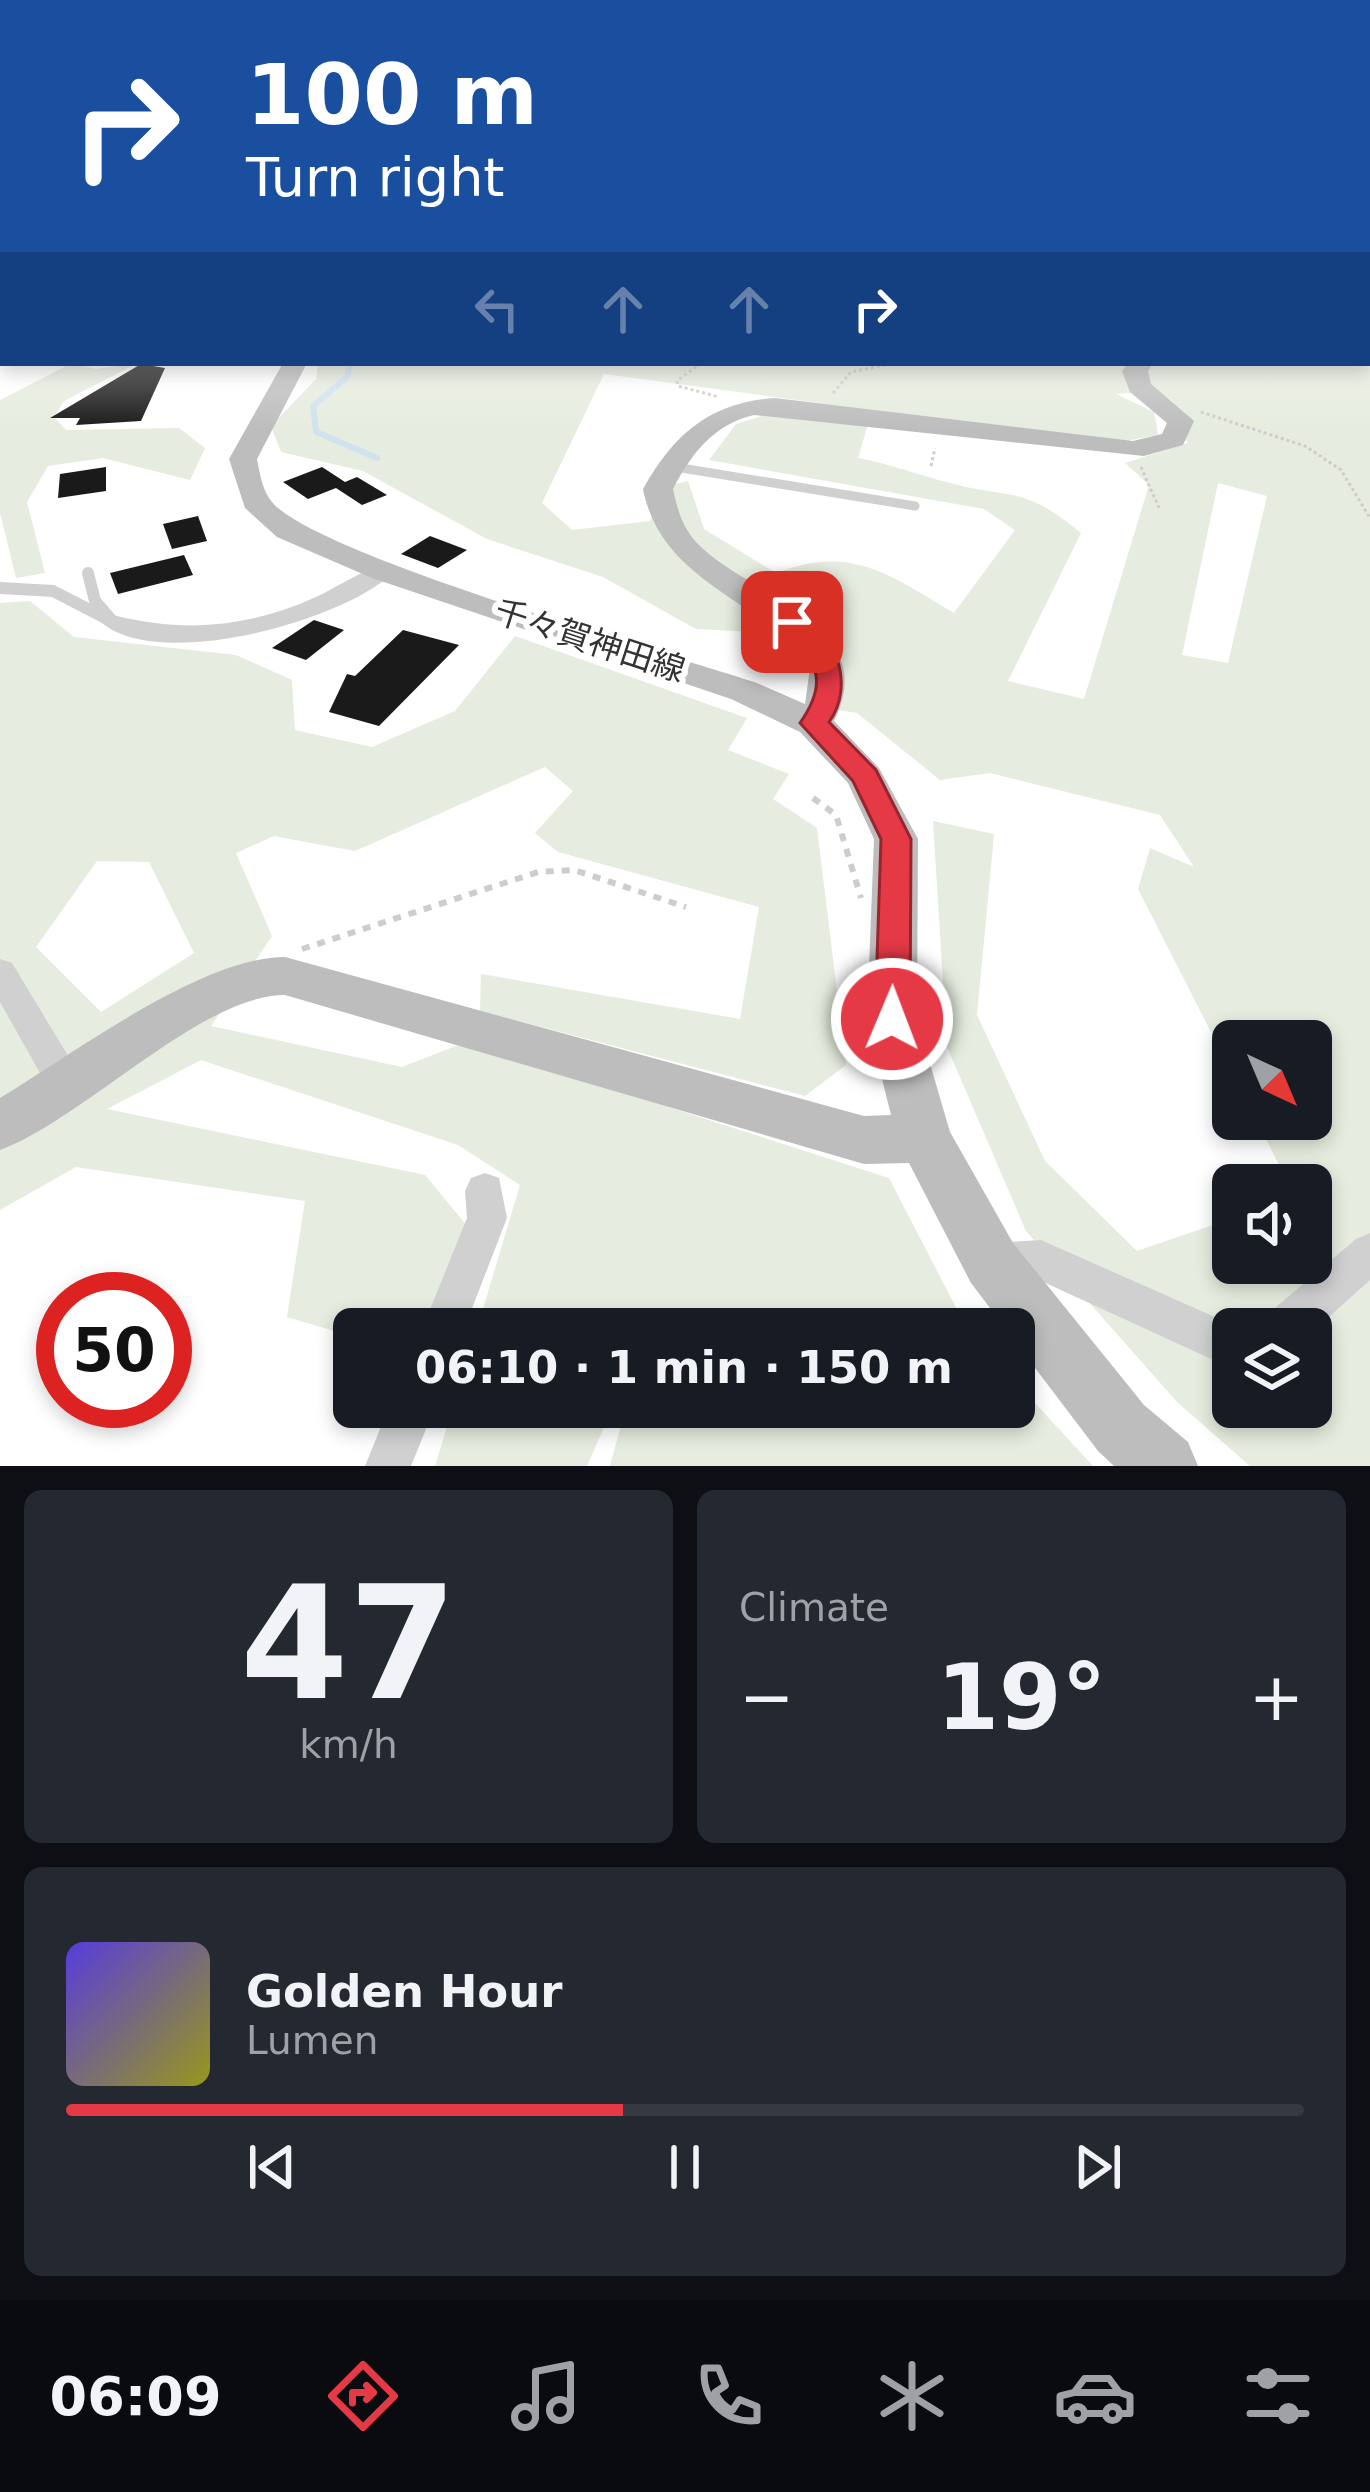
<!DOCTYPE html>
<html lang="en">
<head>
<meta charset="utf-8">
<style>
	:root { --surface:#171b24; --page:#242831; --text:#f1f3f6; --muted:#9ea1a6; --line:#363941; --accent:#e63946 }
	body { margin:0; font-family:"DejaVu Sans","Noto Sans JP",sans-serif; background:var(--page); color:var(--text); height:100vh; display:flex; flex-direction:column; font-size:45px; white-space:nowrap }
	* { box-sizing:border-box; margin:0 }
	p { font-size:39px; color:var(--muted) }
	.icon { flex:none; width:66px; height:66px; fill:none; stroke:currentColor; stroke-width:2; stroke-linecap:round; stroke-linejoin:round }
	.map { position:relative; height:1466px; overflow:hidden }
	.sheet { display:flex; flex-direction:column; gap:24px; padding:24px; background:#0d0f14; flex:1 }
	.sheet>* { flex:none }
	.banner { position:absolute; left:0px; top:0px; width:1371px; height:366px; box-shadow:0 6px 18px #0003; background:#1a4fa0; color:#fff; overflow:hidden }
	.needle { width:78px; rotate:136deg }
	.fabs { position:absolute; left:1212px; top:1020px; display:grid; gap:24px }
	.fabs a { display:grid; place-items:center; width:120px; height:120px; border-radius:18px; background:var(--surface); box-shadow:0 6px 18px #0003; font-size:60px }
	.speed { position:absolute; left:36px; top:1272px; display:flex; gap:24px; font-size:60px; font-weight:700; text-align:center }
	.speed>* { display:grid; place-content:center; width:156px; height:156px; border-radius:50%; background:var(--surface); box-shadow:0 6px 18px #0003; line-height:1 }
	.speed .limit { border:18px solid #d22; background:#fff; color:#111 }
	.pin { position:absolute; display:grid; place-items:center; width:102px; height:102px; color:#fff; margin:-51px; border-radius:24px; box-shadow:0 6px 18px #0006 }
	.me { position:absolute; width:132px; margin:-66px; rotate:1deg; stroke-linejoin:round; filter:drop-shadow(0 0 9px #0008) }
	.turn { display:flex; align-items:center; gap:42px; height:252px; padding:0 48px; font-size:54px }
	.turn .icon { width:156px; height:156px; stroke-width:2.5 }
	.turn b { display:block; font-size:84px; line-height:102px }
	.lanes { display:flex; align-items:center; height:114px; padding:0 48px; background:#0003; justify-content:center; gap:60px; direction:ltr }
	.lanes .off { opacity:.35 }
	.big { font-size:90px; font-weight:800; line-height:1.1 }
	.sheet .tile { flex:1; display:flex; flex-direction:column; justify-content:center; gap:18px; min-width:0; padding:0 42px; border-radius:18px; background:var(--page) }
	.sheet .dial { align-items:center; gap:0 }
	.dial b { font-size:156px; line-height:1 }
	.song { display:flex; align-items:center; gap:36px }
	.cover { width:144px; height:144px; border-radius:18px; background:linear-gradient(135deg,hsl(250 70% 55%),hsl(60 70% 35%)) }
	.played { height:12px; border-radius:6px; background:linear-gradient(90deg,var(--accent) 45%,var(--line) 45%) }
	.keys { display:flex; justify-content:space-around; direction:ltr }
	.heat { display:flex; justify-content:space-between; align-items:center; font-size:66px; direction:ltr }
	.sheet .tiles { flex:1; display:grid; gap:24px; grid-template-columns:1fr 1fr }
	.tile:last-child { grid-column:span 2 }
	.trip { position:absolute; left:333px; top:1308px; width:702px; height:120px; border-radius:18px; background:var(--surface); box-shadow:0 6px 18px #0003; font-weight:800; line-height:120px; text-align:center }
	.tab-bar { display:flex; height:192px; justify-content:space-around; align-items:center; background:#090b0e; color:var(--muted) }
	.tab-bar .icon { width:84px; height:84px }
	.tab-bar .active { color:var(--accent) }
	.tab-bar b { font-size:54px; color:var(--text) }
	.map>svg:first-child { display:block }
	.green { fill:#e6ecdf; fill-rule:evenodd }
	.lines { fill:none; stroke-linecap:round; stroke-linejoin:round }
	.stream-far1 { stroke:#cfe2ee; stroke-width:4.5 }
	.stream { stroke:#cfe2ee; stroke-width:6 }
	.building { fill:#1a1a1a }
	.path-far1 { stroke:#cdcdcd; stroke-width:3; stroke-dasharray:3 3; stroke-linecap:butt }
	.path { stroke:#cdcdcd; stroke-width:6; stroke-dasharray:8 8; stroke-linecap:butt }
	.lane-far1 { stroke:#d0d0d0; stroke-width:9 }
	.lane { stroke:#d0d0d0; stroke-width:12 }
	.street { fill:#d0d0d0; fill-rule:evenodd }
	.secondary { fill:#bdbdbd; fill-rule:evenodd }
	.route { fill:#e63946; stroke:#96252e; stroke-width:3 }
	.labels { text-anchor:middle; stroke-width:12; stroke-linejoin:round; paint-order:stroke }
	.street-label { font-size:33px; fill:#333; stroke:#fff }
</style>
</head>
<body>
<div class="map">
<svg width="1370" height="1466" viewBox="0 0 1370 1466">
	<rect width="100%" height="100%" fill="#fff"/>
	<g class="green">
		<path d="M1370 224V1466H1250L1177 1402 1026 1231 947 1047 933 821 994 834 977 1015 1045 1161 1137 1251 1233 1218V1263H1297L1321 1292 1311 1185H1289L1256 1119H1311V1041H1233V1075L1138 889 1150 848 1194 867 1160 815 990 773 940 780 857 713 832 709 823 660 775 633 696 629 603 577 487 539 363 471 281 452 271 426 316 379 318 363H1368ZM604 374 1115 443 1158 435 1154 412 1116 394 1154 391 1188 443 1125 463 1149 485 1084 699 1008 681 1081 533C1021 484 1017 501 950 483 919 475 890 464 858 458L868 424 768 414 736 424 709 460 984 509 1015 530 954 613C889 575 853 544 776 573L704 529 688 481 663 487 650 521 572 530 542 503ZM1218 483 1267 496 1228 663 1182 655ZM1233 1329H1311V1407H1233Z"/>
		<path d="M72 363 96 369 138 363 64 401 54 417 66 430 179 428 205 448 190 480 103 458 48 466 27 502 45 573 16 578 0 513V400Z"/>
		<path d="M30 601 74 637 236 655 292 680 295 730 372 747 455 711 515 636 747 718 728 750 789 774 773 799 817 828 846 1065 805 1096 480 1011 481 974 740 1019 759 907 558 852 535 833 573 791 545 767 355 851 274 836 236 853 272 936 211 1026 402 1067 466 1042 889 1178 967 1329H477L520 1185 458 1145 201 1060 107 1109 425 1175 468 1227 434 1329H354V1337L287 1317 305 1201 76 1167 0 1210V603ZM97 861 149 862 194 953 101 1012 36 947Z"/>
		<path d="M1014 1380 1093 1466H610L626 1407H1014Z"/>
		<path d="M453 1407H613L587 1466H435Z"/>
	</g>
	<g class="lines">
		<path class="stream-far1" d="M349 368 350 363"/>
		<path class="stream" d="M350 365 347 377 313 406 316 432 377 458"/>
	</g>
	<g class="building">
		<path d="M141 364 165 368 141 421 76 425 80 418H50Z"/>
		<path d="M106 467V491L58 498 60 474Z"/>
		<path d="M322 467 345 482 357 477 387 495 362 505 336 488 308 499 283 482Z"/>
		<path d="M198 516 207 541 172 549 163 524Z"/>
		<path d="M430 536 467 550 438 568 401 554Z"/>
		<path d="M184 555 193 575 118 594 110 573Z"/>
		<path d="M314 620 344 630 306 660 272 648Z"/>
		<path d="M403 630 459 645 379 726 329 712 347 674 355 676Z"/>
	</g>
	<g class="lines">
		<g class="path-far1">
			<path d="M701 363 677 381 678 386 719 397"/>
			<path d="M833 393 851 372 890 364"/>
			<path d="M1201 412 1305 446 1341 470 1370 518"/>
			<path d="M931 466 935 448"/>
			<path d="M1141 467 1159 508"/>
		</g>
		<g class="path">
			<path d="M813 798 836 815 861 898"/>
			<path d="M302 949 538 872 574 870 686 907"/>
		</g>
		<path class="lane-far1" d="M669 466 915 506"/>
		<g class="lane">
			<path d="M88 573 95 601 113 622"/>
			<path d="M0 588 53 591 113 622"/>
		</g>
		<g class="street">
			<path d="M384 564 395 571C347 620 158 673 101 622L113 615C185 633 247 628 316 597 338 587 360 571 384 564Z"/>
			<path d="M0 959 12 963 79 1074 84 1085 79 1096 66 1100 53 1096 0 1002Z"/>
			<path d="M485 1173 499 1178 507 1218 464 1329H422L467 1218 465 1191 471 1178Z"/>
			<path d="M1370 1233V1280L1311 1333V1329H1262L1268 1314 1356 1239Z"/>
			<path d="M1041 1240 1242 1329H1233V1369L1039 1280 992 1283 977 1277 971 1263 977 1249 992 1243Z"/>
			<path d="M389 1407H435L411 1466H365Z"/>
		</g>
		<g class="secondary">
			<path d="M1368 224H1370L1368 233Z"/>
			<rect x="1368" y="253" width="2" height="12"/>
			<path d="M283 363H307L257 459C260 474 262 490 272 502 316 555 672 655 757 683L805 704 810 668 800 650C744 596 660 575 643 489 674 434 710 402 775 398L1133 441 1162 434 1167 423 1130 392 1122 371 1128 363H1153L1148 371 1151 384 1194 421 1183 445 1144 456 754 415C714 424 691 454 673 489 677 508 682 526 695 541 746 597 884 621 834 721L879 768 918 839 917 1019 950 1132 1013 1243 1144 1405 1188 1442 1198 1466H1114L1098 1451 1014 1340V1329H1006L971 1283 909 1163 864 1164 285 995C201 995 84 1119 0 1150V1098C73 1054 202 957 285 957L864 1116 891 1115 867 1019 874 839 848 783 800 732 731 699 372 578 277 537 245 508 229 459Z"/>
		</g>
	</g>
	<linearGradient id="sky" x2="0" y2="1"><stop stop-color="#9ec6ea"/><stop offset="0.52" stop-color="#fff"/><stop offset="1" stop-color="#fff" stop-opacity="0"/></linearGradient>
	<rect width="1370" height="430" fill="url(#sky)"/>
	<path class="route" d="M792 614C836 628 856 685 829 722L876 770 911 839 910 1019 905 1029H880L875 1019 881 839 853 781 800 723C834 675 810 658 780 622Z"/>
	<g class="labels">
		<g class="street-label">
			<text transform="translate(590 640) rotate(18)" y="12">千々賀神田線</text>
		</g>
	</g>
</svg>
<div class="fabs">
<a><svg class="needle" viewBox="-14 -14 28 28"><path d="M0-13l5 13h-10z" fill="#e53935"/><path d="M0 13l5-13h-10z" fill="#9ea1a6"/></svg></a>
<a><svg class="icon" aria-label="sound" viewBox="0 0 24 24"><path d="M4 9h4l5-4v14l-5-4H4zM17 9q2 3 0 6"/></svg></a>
<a><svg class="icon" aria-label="layers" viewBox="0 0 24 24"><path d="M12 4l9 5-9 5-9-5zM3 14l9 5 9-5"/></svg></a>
</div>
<div class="speed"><div class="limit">50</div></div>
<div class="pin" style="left:792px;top:622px;background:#d93025"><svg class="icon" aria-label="arrive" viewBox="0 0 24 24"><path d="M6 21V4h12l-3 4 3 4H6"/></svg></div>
<svg class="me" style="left:892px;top:1019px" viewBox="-20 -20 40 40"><circle r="17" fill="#e63946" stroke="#fff" stroke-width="3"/><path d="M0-11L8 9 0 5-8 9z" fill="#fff"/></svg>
<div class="trip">06:10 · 1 min · 150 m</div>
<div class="banner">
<div class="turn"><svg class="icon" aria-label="right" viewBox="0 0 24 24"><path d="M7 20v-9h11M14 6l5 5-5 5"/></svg><div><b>100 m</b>Turn right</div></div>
<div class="lanes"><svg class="icon off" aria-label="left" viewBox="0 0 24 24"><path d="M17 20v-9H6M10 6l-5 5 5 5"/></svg><svg class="icon off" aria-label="ahead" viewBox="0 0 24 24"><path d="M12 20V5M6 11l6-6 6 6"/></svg><svg class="icon off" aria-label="ahead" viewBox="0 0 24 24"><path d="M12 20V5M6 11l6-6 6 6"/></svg><svg class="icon" aria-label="right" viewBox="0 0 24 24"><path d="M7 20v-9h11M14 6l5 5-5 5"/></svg></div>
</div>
</div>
<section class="sheet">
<div class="tiles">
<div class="tile dial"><b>47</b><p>km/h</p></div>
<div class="tile"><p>Climate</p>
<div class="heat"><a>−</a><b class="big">19°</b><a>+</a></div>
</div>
<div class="tile">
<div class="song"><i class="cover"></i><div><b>Golden Hour</b><p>Lumen</p></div></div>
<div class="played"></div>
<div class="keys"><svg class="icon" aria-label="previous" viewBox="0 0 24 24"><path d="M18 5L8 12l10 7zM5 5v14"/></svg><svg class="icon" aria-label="pause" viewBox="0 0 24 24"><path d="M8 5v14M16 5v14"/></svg><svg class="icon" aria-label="next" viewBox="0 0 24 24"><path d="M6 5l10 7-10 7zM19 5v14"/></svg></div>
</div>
</div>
</section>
<nav class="tab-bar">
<b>06:09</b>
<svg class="icon active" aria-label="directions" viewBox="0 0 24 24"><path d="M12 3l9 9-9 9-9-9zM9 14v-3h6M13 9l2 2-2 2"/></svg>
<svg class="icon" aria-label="music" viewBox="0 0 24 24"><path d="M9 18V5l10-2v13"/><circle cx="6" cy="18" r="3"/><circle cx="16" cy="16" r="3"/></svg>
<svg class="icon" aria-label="phone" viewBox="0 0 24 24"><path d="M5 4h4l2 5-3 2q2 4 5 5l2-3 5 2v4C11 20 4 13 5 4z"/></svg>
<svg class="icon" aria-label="climate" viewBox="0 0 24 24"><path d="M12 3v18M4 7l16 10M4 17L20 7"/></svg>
<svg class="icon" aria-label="car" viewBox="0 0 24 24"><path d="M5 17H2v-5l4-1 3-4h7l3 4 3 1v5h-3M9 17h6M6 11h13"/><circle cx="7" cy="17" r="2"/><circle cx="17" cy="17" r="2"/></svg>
<svg class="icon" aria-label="filters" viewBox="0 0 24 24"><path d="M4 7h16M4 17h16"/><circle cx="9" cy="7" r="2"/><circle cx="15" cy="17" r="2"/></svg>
</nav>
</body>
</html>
